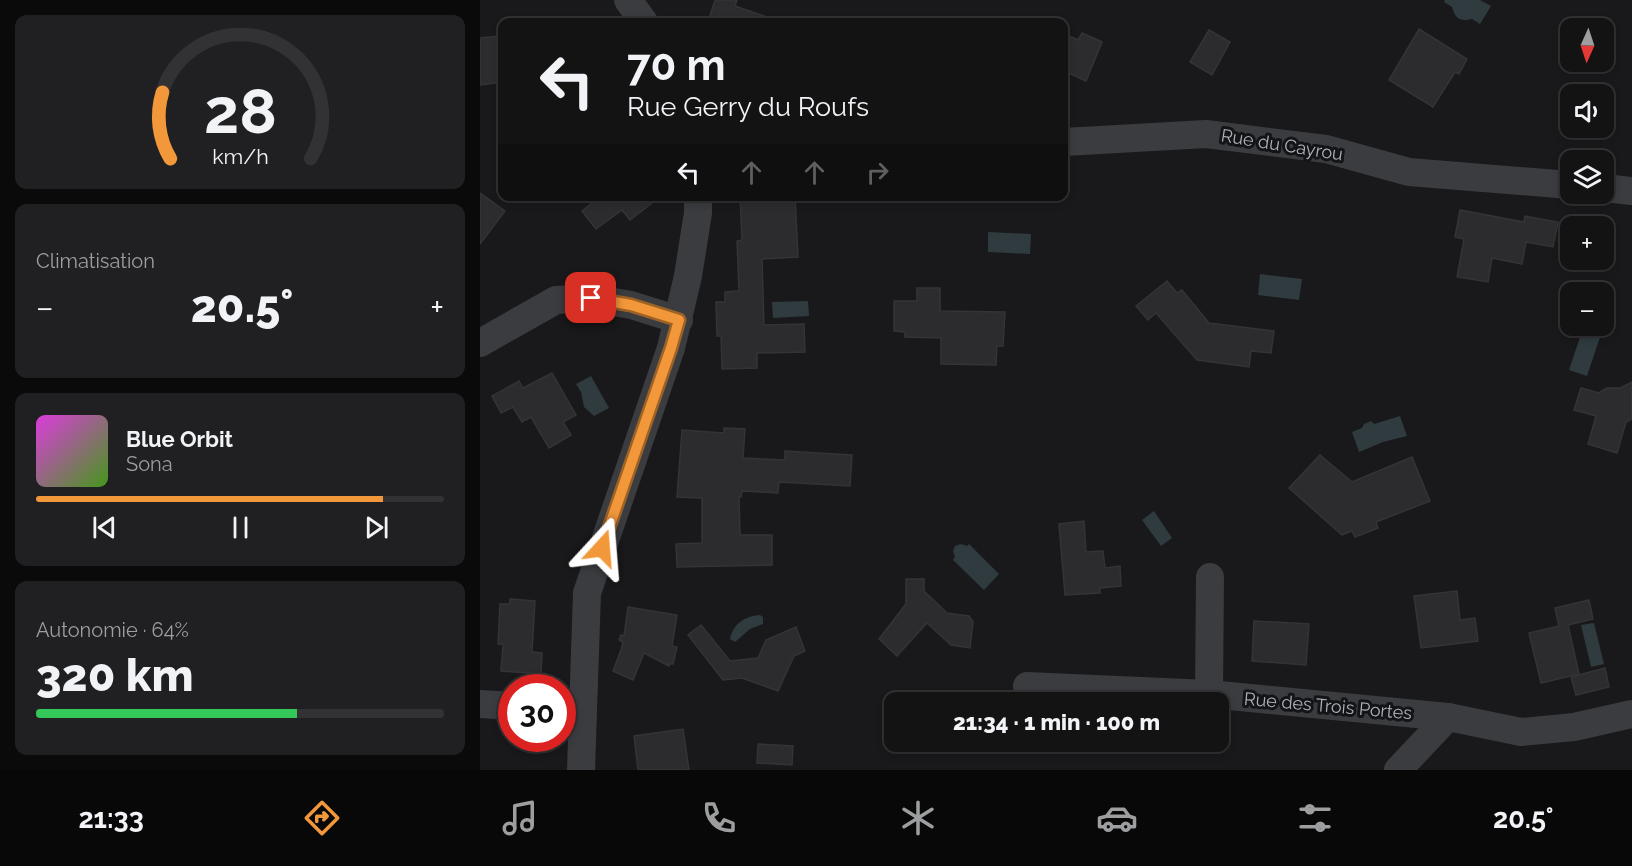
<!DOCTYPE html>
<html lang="fr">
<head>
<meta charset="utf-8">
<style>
	:root { --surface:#131314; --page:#202022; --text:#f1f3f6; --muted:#9d9ea0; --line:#323234; --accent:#f2973a }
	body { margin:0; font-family:Raleway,sans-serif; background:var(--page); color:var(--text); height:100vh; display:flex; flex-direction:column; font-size:22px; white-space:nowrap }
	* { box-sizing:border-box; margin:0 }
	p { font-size:20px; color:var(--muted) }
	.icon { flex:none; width:33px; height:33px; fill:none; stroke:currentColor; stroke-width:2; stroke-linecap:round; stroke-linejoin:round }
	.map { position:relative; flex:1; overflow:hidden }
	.drawer { display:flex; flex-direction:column; gap:15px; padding:15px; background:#0a0a0b; width:480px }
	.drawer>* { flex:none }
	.banner { position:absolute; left:18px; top:18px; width:570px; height:183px; border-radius:12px; box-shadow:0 3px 9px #0003,0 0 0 2px var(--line); background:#131314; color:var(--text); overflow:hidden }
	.needle { width:39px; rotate:183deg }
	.tools { position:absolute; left:1080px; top:18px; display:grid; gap:12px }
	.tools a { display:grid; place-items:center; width:54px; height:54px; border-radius:12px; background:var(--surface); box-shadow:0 3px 9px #0003,0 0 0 2px var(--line); font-size:30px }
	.speed { position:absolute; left:18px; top:674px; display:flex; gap:12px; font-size:30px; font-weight:700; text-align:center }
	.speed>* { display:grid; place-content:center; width:78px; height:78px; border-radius:50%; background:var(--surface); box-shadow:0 3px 9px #0003,0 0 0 2px var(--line); line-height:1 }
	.speed .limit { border:9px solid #d22; background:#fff; color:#111 }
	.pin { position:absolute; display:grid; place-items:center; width:51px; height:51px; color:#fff; margin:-26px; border-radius:12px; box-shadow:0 3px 9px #0006 }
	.me { position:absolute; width:66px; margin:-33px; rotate:19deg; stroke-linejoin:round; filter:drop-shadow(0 0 4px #0008) }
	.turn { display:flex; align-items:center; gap:21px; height:126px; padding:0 30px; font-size:27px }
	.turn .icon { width:78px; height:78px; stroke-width:2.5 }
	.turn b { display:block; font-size:42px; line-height:51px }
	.lanes { display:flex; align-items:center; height:57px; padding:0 30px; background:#0003; justify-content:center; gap:30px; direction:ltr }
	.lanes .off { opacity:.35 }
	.big { font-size:45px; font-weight:800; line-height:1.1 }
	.drawer .card { flex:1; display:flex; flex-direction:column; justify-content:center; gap:9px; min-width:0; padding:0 21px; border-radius:12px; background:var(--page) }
	.drawer .dial { align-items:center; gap:0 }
	.dial svg { height:156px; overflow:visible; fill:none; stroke:var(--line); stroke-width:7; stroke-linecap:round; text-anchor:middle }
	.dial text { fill:var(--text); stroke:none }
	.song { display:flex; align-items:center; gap:18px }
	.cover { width:72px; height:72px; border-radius:9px; background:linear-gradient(135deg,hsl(300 70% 55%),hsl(100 70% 35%)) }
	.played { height:6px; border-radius:3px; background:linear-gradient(90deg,var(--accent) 85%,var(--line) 85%) }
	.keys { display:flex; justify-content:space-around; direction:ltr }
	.heat { display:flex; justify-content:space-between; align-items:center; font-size:33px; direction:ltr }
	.charge { height:9px; border-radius:4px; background:linear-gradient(90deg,#34c759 64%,var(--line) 0) }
	.trip { position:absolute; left:404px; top:692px; width:345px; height:60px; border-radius:12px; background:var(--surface); box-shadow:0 3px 9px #0003,0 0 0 2px var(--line); font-weight:800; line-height:60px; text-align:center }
	.menu { display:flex; height:96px; justify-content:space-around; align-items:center; background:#080808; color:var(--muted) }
	.menu .icon { width:42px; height:42px }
	.menu .on { color:var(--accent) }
	.menu b { font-size:27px; color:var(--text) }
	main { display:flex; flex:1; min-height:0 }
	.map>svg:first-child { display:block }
	.water { fill:#2f3b3f }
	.building { fill:#2c2c2f; stroke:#333437; stroke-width:1.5 }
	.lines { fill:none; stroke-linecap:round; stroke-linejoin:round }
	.minor { stroke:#3a3c40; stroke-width:28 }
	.route-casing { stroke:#9d6226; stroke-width:15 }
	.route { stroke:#f2973a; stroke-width:10 }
	.labels { text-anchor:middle; stroke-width:6; stroke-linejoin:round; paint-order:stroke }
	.street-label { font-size:18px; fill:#abb2bb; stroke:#141416 }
</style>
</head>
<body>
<main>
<section class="drawer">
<div class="card dial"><svg viewBox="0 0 100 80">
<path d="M14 69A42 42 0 1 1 86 69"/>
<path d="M14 69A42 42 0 0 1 10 35" stroke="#f2973a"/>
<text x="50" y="56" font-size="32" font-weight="700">28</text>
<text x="50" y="72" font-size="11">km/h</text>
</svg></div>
<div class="card"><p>Climatisation</p>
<div class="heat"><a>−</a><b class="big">20.5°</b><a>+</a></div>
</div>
<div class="card">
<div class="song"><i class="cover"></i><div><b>Blue Orbit</b><p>Sona</p></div></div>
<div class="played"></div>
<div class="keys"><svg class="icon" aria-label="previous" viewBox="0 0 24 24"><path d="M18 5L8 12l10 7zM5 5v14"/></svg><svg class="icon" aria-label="pause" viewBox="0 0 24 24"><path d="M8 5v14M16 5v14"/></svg><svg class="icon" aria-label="next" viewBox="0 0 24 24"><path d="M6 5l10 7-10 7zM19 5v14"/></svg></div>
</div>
<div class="card"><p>Autonomie · 64%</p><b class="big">320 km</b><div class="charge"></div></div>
</section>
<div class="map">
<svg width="1152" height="770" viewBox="0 0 1152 770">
	<rect width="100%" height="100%" fill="#19191b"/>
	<g class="water">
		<path d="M965 0H1000L1011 6 1000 24 992 19C980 22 975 18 972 7L964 2Z"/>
		<path d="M508 232 551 234 550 254 508 252Z"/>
		<path d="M780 274 822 279 819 300 778 295Z"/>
		<path d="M328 301 329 316 293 318 292 302Z"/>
		<path d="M1103 328 1121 334 1107 376 1089 370Z"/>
		<path d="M111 376 129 408 114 416 104 407 101 392 96 384Z"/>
		<path d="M920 416 927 436 903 442 879 452 872 432 882 428 884 424 891 421 894 424Z"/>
		<path d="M674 511 692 538 681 546 662 520Z"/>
		<path d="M481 544 487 546 489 544 519 574 504 590 473 560 475 557 473 551 475 546Z"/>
		<path d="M280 615 283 617V624L270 629 255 642 250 639C253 624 265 616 280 615Z"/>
		<path d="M1114 623 1124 664 1111 667 1101 625Z"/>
	</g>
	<g class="building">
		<path d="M235 0H257L255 6 293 19 292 22H228Z"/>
		<path d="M939 29 987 59 979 74 975 72 953 107 909 80Z"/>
		<path d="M729 30 750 42 732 75 710 62Z"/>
		<path d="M602 33 622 42 606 81 584 71V34L598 40Z"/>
		<path d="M19 36 22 82 0 85V38Z"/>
		<path d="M0 193 25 211 0 244Z"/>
		<path d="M120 196H181L150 220 142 210 116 229 102 211Z"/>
		<path d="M260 196H315L318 257 282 259 284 325 324 324 325 352 277 353V368L242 369 241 336H237L236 302H245V292L259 291 257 241 262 240Z"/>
		<path d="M980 210 1044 222 1045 216 1078 222 1073 247 1046 242 1042 264 1012 258 1008 282 977 277 984 239 975 237Z"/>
		<path d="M687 281 697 293 702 290 729 323 794 331 791 353 771 351 769 367 717 360 676 313 668 320 656 306Z"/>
		<path d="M437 288H460V311L525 312 523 346H517L516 365 461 364V338L425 337V332L414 331V301H437Z"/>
		<path d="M72 373 96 415 83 422 91 435 69 448 51 417 42 422 33 407 21 413 12 396 39 381 43 388Z"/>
		<path d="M1152 382V419L1146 422 1137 453 1108 444 1116 416 1094 410 1101 388 1119 393 1127 388H1140Z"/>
		<path d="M244 428 265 429 263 458 305 460V451L372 455 370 486 299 482 298 493 262 491 261 497H259L260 535H292V565L197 567 196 544 222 543V498L197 497 202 430 244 433Z"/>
		<path d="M840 455 872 482 932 457 950 501 896 522 898 528 875 537 872 531 862 535 809 488Z"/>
		<path d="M604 521 606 552 623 551 625 568 640 566 641 586 620 588V593L585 595 579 524Z"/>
		<path d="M426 579H444V591L467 613 489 616 493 622 490 648 471 645 447 623 417 656 399 639 426 604Z"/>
		<path d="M977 591 980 620 995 618 998 641 941 648 934 596Z"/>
		<path d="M30 599 55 601 52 652 62 653 61 674 21 671 23 644H18L20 604H30Z"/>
		<path d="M1109 600 1113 619 1088 625 1099 674 1061 683 1049 633 1079 626 1075 608Z"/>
		<path d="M148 607 197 615 192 646 197 647 193 664H189V666L164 653 153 680 133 671 141 650 143 642 139 640 141 635 144 636Z"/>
		<path d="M774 621 829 624 826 665 772 661Z"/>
		<path d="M221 625 250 661 278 658 286 640 316 627 325 651 314 656 298 691 262 678 243 680 208 635Z"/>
		<path d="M1125 668 1129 687 1096 695 1091 677Z"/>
		<path d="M203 729 209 770H158L154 736Z"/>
		<path d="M278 744 313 746 312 765 277 763Z"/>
	</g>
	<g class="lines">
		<g class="minor">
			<path d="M148 0 164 22"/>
			<path d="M584 142 726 134 846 149 929 172 1090 185"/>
			<path d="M1124 188 1152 191"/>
			<path d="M0 343 76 300 111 298 151 305 199 320"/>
			<path d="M547 686 729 694 968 717"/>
			<path d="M729 694 730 577"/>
			<path d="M0 704 32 706"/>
			<path d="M101 770 107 593 191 348 208 276 218 213V196"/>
			<path d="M918 770 968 717 1041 732 1094 727 1152 714"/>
		</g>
	</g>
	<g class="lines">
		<defs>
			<path id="route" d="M111 298 151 305 199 320 191 348 122 548"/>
		</defs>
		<use href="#route" class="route-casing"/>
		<use href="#route" class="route"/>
	</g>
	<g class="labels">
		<g class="street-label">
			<text transform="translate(802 145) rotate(9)" y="6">Rue du Cayrou</text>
			<text transform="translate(848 706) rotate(5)" y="6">Rue des Trois Portes</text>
		</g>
	</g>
</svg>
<div class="tools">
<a><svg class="needle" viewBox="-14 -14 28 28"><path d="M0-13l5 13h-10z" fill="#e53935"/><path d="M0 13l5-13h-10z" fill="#9d9ea0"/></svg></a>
<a><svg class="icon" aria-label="sound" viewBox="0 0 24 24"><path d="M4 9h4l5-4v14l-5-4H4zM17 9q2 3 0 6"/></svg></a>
<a><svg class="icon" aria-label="layers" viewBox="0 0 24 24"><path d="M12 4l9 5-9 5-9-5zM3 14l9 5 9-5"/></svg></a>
<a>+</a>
<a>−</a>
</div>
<div class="speed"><div class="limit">30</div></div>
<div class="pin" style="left:111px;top:298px;background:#d93025"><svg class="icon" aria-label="arrive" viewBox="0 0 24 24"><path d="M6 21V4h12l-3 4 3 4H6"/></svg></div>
<svg class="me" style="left:122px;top:548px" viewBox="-20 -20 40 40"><path d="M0-17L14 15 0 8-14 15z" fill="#f2973a" stroke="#fff" stroke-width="4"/></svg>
<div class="trip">21:34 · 1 min · 100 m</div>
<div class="banner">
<div class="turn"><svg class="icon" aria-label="left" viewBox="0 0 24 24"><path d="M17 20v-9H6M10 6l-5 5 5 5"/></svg><div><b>70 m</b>Rue Gerry du Roufs</div></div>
<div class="lanes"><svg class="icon" aria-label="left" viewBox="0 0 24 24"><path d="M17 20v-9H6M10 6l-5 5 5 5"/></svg><svg class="icon off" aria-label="ahead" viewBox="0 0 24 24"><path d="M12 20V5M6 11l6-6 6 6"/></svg><svg class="icon off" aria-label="ahead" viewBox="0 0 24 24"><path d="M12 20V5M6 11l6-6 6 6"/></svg><svg class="icon off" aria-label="right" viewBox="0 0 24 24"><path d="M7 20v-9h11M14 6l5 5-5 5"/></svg></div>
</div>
</div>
</main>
<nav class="menu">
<b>21:33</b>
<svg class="icon on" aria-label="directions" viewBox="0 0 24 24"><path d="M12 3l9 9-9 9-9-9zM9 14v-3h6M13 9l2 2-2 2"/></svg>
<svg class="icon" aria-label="music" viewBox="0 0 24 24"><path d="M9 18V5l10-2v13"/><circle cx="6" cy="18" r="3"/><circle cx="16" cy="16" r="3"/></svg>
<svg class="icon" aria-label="phone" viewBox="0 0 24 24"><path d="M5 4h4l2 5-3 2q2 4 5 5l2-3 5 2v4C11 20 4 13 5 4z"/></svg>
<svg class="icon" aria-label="climate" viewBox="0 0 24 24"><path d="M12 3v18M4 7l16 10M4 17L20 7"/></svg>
<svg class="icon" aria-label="car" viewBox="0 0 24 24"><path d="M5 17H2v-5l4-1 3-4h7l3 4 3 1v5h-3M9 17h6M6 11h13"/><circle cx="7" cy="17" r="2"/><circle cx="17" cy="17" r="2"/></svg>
<svg class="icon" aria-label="filters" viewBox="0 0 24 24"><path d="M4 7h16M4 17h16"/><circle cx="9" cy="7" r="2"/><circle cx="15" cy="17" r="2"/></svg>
<b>20.5°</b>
</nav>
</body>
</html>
